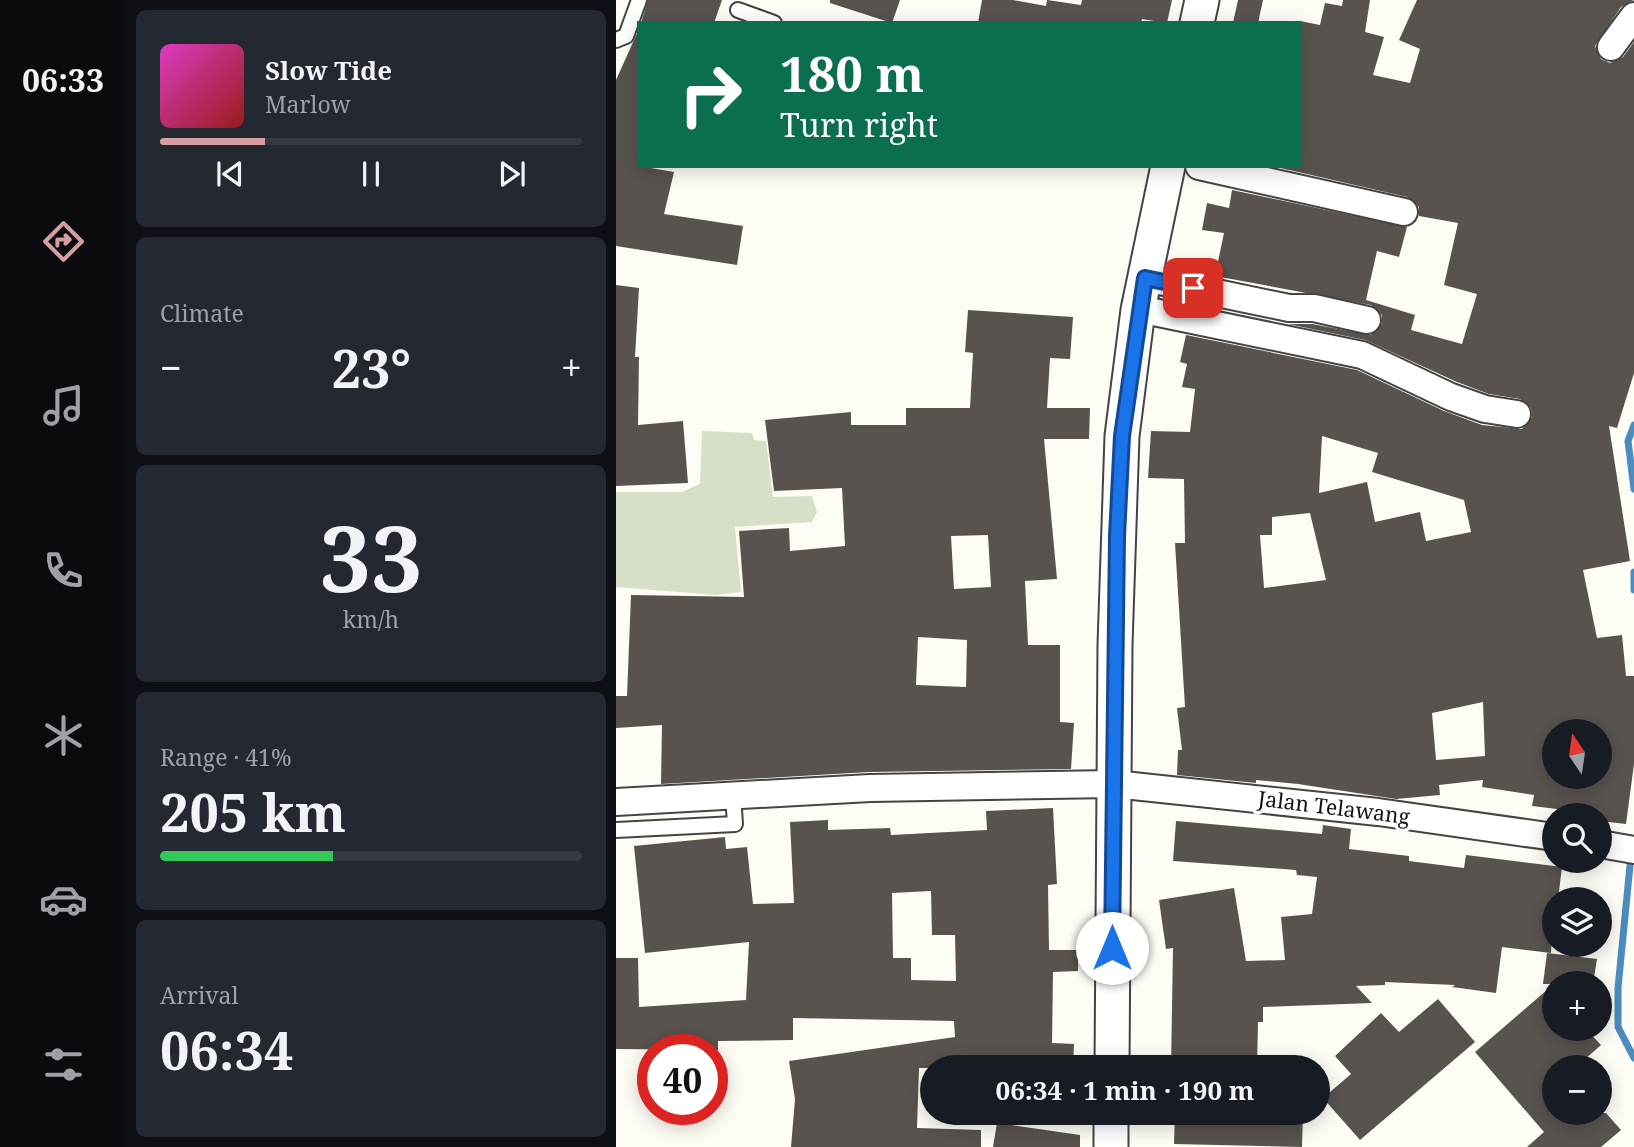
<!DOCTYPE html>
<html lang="en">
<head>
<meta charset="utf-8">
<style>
	:root { --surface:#171b24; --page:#242831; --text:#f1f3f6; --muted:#9ea1a6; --line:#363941; --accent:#d69e9f }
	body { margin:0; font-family:"Noto Serif",serif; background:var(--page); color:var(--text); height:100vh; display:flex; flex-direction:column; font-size:26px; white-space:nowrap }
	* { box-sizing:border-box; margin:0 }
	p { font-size:23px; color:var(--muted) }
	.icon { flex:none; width:38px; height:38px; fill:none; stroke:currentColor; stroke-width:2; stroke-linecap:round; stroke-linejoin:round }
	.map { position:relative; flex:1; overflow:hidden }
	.side { display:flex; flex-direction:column; gap:10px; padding:10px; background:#0d0f14; width:490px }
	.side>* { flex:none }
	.top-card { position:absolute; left:21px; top:21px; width:665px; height:147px; border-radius:0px; box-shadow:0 4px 18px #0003; background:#0b6e4f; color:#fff; overflow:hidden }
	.needle { width:46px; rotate:347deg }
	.fabs { position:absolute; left:926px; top:719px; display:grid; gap:14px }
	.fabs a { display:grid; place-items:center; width:70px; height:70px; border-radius:50%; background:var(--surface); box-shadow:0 4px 18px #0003; font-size:35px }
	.speed { position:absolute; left:21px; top:1034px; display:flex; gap:14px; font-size:35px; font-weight:700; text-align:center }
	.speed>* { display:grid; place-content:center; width:91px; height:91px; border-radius:50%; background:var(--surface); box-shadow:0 4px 18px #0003; line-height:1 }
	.speed .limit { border:10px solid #d22; background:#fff; color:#111 }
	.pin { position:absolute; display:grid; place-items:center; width:60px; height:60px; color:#fff; margin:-30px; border-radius:14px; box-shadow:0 4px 10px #0006 }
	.me { position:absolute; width:77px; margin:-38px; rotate:0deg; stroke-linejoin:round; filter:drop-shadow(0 0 5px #0008) }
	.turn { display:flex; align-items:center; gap:24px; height:147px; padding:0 28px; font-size:32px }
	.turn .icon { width:91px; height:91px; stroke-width:2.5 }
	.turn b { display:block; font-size:49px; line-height:60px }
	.big { font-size:52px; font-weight:700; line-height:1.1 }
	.side .card { flex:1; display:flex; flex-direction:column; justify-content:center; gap:10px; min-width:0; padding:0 24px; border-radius:10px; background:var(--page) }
	.side .dial { align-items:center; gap:0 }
	.dial b { font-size:91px; line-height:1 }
	.song { display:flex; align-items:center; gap:21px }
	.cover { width:84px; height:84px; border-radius:10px; background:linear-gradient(135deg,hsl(310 70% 55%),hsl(0 70% 35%)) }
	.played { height:7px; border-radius:4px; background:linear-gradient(90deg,var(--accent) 25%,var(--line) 25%) }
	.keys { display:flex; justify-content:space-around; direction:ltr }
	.heat { display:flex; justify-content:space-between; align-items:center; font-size:38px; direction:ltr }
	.charge { height:10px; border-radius:5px; background:linear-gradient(90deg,#34c759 41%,var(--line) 0) }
	.trip { position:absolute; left:304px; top:1055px; width:410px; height:70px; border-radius:35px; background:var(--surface); box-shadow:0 4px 18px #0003; font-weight:700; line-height:70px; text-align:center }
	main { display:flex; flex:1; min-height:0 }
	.tab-bar { display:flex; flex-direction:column; width:126px; justify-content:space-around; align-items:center; background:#090b0e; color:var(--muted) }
	.tab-bar .icon { width:49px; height:49px }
	.tab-bar .current { color:var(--accent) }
	.tab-bar b { font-size:32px; color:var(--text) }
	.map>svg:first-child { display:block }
	.cemetery { fill:#d6e0c6 }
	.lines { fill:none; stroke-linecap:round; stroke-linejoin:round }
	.stream { stroke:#4c8cc1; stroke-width:7 }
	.building { fill:#58534e; fill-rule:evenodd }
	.service-casing { stroke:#444; stroke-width:18 }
	.minor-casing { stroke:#444; stroke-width:30 }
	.tertiary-casing { stroke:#444; stroke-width:37 }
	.service { stroke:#fff; stroke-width:14 }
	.minor { stroke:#fff; stroke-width:26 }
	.tertiary { stroke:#fff; stroke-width:33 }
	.route-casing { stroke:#114b97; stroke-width:18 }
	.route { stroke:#1a73e8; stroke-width:12 }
	.labels { text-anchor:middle; stroke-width:7; stroke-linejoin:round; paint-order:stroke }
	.street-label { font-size:21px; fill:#111; stroke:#fff }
</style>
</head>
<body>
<main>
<nav class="tab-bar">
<b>06:33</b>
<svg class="icon current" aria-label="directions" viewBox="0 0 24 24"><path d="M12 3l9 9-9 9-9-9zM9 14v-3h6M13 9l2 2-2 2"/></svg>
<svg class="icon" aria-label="music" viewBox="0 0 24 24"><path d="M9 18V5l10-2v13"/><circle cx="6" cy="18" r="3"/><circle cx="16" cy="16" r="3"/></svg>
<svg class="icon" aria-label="phone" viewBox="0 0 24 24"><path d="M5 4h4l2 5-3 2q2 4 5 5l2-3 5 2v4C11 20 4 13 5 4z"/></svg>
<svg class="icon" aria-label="climate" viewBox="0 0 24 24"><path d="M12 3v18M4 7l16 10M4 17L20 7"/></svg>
<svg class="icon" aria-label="car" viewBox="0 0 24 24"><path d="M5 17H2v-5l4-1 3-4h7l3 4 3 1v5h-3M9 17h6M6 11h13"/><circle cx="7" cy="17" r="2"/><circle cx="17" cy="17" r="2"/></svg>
<svg class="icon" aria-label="filters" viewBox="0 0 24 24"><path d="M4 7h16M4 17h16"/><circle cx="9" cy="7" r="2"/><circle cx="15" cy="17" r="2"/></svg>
</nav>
<section class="side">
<div class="card">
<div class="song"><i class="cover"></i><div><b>Slow Tide</b><p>Marlow</p></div></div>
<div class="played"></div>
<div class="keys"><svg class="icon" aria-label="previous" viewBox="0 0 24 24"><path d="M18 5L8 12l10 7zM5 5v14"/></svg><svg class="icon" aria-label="pause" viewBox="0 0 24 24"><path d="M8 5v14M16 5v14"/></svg><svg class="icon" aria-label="next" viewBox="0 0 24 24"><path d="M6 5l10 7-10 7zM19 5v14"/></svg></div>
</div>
<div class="card"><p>Climate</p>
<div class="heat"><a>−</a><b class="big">23°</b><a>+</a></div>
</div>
<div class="card dial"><b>33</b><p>km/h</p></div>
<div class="card"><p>Range · 41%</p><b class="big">205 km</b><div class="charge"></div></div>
<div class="card"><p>Arrival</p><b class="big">06:34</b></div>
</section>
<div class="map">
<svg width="1018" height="1147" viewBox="0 0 1018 1147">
	<rect width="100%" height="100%" fill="#fefdf5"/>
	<path class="cemetery" d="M86 431 136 433 138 440 150 441 157 497 196 496 201 512 196 522 119 527 125 592 100 595 0 587V492H66L84 484Z"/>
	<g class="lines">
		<g class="stream">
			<path d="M1018 425 1012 441 1018 489"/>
			<path d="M1018 572V590"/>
			<path d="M1015 855 1002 988V1027L1018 1058"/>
		</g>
	</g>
	<g class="building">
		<path d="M32 0H106L98 23H25Z"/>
		<path d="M214 0H284L276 23 214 3Z"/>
		<path d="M366 0H397L430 6 431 0 465 5 466 0H556L551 23 526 19 525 23H362Z"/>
		<path d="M622 0H647L642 23H617Z"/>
		<path d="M727 0H754L749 32 768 37 757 75 794 83 804 49 783 40 801 0H1018L1005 7 979 46 985 59 994 63 1007 57 1018 42V373L1001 428 993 426 1014 561 967 570 981 638 1006 635 1010 676H1018V764L1010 824 984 821V816H940L941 809 916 806 918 795 866 787 867 780 823 785 824 795 780 799 682 784 640 780V783L561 775 562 750H566L561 708 569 707 559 543H569L568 479 532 478 535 431 574 432 579 389 566 387 571 364 564 362 570 335 741 370 828 411 866 425 906 429 916 417 915 408 904 399 873 394 841 382 749 340 672 324H696L755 335 766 323V315L755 305 599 276 608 233 586 230 591 203 613 208 616 190 791 227 783 257 761 251 750 300 799 315 795 330 846 344 861 294 828 285 842 223 803 216V207L791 197 656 166H684V21L704 25 709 3 726 6ZM706 436 762 453 756 472 848 500 855 532 810 541 804 512 759 522 751 482 703 493ZM694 513 710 580 648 588 644 535H656V517ZM867 702 869 756 820 760 816 713ZM938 732H984V777H938Z"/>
		<path d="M23 29V166L58 172 48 214 127 226 121 265 0 246V80Z"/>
		<path d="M0 285 23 288 19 357H23L22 425 67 421 72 483 0 486Z"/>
		<path d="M352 310 457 317 454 359 434 358 431 408H474L473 439H428L441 579 409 581 412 645H444V722L458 723 455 769 253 772 45 784 46 725 0 728V696H11L15 595 128 597 123 531 173 528 174 551 229 546 226 488 158 491 149 420 235 412V425H290V408H354L357 353 349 352ZM372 535 375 587 338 589 335 536ZM302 637 351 640 350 687 300 685Z"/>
		<path d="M437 808 441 884 432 885 433 950H462V971L437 972 436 1043 458 1044 457 1068H303L301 1128 365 1130V1147H175L179 1099 173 1061 339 1037 338 1021 177 1018V1040L102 1041V1050L0 1049V958H22L23 1007 130 1000 133 942 29 953 18 846 109 837 110 849 131 847 137 904 178 903 174 822 212 820V830L274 828 275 835 371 830 370 811ZM315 891 316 935H339L340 981 295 980V958H277L276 893Z"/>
		<path d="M560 821 706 834 707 825 735 829 733 849 793 856V861L848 868 850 855 946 867 942 900H938L935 953 886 947 880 993 836 987 839 985 769 982V985L740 986 756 1003 647 1007V1022H642L641 1068H555L557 948 550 949 543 900 618 888 630 961 669 960 665 917 696 914 701 877 681 875 680 870 557 861Z"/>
		<path d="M931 953 981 959 977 984H927Z"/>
		<path d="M938 984V1029H970L985 1045 959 1068H938V1113H990L1005 1130 985 1147H911L928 1132 859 1052Z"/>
		<path d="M822 999 859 1042 744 1140 707 1098 735 1074 719 1056 765 1013 783 1032Z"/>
		<path d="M559 1113H687L686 1147 558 1144Z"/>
		<path d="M381 1123 464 1135V1147H377Z"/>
	</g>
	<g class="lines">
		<defs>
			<g id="service">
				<path d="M122 10 158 23"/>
				<path d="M0 40 10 36 23 0"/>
				<path d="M0 830 119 824 117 795"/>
			</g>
			<g id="minor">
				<path d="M995 47 1018 16"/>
				<path d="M583 166 788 212"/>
				<path d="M529 278 673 308H698L751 320"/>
				<path d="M523 309 746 355 835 397 869 409 901 414"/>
				<path d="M0 802 254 788 498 784 762 812 938 837"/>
				<path d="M984 844 1018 850"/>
			</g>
			<g id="tertiary">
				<path d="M581 23 586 0"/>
				<path d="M496 1068 499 645 506 436 522 310 552 166"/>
				<path d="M495 1147V1113"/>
			</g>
		</defs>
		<use href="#service" class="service-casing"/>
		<use href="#minor" class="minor-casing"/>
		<use href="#tertiary" class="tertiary-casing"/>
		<use href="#service" class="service"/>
		<use href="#minor" class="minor"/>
		<use href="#tertiary" class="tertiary"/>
	</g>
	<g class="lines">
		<defs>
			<path id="route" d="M496 948 501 536 506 436 529 278 577 288"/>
		</defs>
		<use href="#route" class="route-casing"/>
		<use href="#route" class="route"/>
	</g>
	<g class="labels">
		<g class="street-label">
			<text transform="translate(718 808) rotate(7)" y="7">Jalan Telawang</text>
		</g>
	</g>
</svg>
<div class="fabs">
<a><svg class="needle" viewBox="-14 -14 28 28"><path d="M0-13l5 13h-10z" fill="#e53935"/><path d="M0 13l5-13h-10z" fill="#9ea1a6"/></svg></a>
<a><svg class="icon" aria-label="search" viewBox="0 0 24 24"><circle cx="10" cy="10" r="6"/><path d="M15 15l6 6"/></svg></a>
<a><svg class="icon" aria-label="layers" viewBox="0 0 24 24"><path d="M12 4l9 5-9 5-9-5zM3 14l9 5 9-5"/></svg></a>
<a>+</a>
<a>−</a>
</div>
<div class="speed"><div class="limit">40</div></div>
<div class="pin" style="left:577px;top:288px;background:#d93025"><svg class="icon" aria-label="arrive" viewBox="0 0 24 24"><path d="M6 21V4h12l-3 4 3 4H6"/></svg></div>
<svg class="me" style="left:496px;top:948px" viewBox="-20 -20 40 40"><circle r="19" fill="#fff"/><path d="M0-13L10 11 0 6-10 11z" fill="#1a73e8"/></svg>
<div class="trip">06:34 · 1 min · 190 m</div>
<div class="top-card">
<div class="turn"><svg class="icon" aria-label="right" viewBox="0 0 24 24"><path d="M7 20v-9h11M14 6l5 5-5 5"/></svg><div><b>180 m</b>Turn right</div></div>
</div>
</div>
</main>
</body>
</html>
